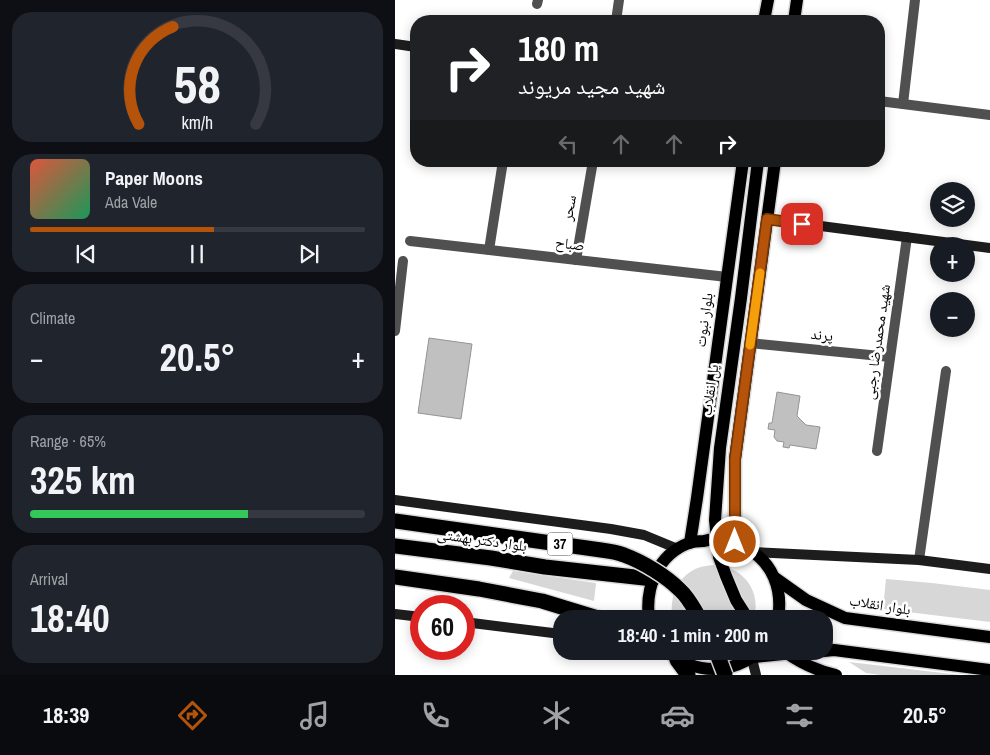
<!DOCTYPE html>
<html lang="en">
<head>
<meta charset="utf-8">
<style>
	:root { --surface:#171b24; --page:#20242c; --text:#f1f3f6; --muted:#9ea1a6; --line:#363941; --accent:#b45309 }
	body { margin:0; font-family:"Archivo Narrow","Noto Naskh Arabic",sans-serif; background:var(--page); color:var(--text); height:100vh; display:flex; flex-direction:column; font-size:19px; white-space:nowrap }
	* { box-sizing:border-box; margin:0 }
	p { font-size:16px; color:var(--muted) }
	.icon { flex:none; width:28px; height:28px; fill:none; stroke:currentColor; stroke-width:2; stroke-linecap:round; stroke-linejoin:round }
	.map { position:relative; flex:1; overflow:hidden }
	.side { display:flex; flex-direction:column; gap:12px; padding:12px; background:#0d0f14; width:395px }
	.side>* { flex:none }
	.guide { position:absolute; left:15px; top:15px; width:475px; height:152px; border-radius:20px; box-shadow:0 2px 12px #0003; background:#202124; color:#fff; overflow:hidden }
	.fabs { position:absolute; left:535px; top:182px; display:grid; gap:10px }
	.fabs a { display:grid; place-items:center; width:45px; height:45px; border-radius:50%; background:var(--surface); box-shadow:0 2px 12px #0003; font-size:25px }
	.speed { position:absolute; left:15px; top:595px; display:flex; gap:10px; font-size:25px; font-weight:700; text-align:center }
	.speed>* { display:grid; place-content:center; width:65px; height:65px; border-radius:50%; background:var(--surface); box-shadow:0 2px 12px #0003; line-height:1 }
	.speed .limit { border:8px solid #d22; background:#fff; color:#111 }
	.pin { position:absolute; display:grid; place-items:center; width:42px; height:42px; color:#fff; margin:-21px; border-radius:10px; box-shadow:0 2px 8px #0006 }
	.me { position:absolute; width:55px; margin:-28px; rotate:0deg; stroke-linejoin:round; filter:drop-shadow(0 0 4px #0008) }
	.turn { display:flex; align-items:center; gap:18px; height:105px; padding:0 25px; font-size:22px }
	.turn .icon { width:65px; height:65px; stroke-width:2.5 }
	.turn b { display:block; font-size:35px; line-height:42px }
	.lanes { display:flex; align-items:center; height:48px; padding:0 25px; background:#0003; justify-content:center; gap:25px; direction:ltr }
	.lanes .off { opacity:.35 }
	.big { font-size:38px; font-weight:800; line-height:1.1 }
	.side .widget { flex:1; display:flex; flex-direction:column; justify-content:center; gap:8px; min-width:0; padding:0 18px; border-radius:20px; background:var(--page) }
	.side .dial { align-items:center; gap:0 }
	.dial svg { height:130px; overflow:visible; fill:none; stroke:var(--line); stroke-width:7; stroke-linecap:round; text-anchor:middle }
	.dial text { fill:var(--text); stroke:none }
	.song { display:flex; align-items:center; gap:15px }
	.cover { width:60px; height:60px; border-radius:8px; background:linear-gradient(135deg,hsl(10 70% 55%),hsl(150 70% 35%)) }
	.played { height:5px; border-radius:2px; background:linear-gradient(90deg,var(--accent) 55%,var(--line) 55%) }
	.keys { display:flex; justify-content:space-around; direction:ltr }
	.heat { display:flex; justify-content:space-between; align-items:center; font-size:28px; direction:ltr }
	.charge { height:8px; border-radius:4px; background:linear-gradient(90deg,#34c759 65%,var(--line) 0) }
	.trip { position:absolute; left:158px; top:610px; width:280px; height:50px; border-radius:20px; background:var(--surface); box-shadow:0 2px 12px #0003; font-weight:800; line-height:50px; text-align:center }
	.tab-bar { display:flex; height:80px; justify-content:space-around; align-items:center; background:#090b0e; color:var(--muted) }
	.tab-bar .icon { width:35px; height:35px }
	.tab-bar .current { color:var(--accent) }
	.tab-bar b { font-size:22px; color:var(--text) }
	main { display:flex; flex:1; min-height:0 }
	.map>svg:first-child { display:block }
	.green { fill:#d7d7d7 }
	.building { fill:#c0c0c0; stroke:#949494 }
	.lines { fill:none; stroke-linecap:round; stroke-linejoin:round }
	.primary-casing { stroke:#dbdbdb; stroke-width:15 }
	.highway-casing { stroke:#dbdbdb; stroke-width:18 }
	.street { stroke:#505050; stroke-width:10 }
	.secondary { stroke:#1d1d1d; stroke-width:10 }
	.primary { stroke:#000; stroke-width:12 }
	.highway { stroke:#000; stroke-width:15 }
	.primary-bridge-casing { stroke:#dbdbdb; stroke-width:15; stroke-linecap:butt }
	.highway-bridge-casing { stroke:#dbdbdb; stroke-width:18; stroke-linecap:butt }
	.primary-bridge { stroke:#000; stroke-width:12 }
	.highway-bridge { stroke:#000; stroke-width:15 }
	.route-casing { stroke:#753606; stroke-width:12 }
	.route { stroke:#b45309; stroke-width:9 }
	.slow { stroke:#f59e0b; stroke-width:9 }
	.labels { text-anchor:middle; stroke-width:5; stroke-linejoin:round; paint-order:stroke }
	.shield { fill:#fff; stroke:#4c4c4c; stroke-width:1 }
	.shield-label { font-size:14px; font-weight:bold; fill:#000 }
	.street-label { font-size:15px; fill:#000; stroke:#fff }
</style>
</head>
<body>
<main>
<section class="side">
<div class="widget dial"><svg viewBox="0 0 100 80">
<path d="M14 69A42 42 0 1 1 86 69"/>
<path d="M14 69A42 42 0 0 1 35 9" stroke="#b45309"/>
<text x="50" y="56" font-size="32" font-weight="700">58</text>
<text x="50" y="72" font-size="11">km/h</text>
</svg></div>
<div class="widget">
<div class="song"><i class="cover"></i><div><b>Paper Moons</b><p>Ada Vale</p></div></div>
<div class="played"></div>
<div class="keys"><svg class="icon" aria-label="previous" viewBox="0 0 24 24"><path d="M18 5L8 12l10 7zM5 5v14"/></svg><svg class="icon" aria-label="pause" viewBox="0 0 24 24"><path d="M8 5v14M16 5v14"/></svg><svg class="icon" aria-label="next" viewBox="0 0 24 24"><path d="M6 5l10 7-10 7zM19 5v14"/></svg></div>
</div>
<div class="widget"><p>Climate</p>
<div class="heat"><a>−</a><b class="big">20.5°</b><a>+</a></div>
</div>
<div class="widget"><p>Range · 65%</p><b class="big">325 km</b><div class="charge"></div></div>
<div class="widget"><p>Arrival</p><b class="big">18:40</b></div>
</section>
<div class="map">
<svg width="595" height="675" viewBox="0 0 595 675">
	<rect width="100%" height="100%" fill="#fff"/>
	<g class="green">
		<path d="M319 565C324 565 329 566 334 568 355 576 365 597 359 619H278C273 597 284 573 306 567 310 566 315 565 319 565Z"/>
		<path d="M118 571 201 583 199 601 114 578Z"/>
		<path d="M491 579 537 583 595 590V622L488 609Z"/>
		<path d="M454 662 565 675H486L471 673Z"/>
	</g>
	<g class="building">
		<path d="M34 338 77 344 66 419 23 413Z"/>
		<path d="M382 392 405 396 402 416 411 425 425 427 421 449 395 445 394 448 388 447 389 442 382 441 379 437 380 430 373 429 374 423H377Z"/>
	</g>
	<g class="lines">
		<defs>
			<g id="primary">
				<path d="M369 21 373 0"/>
				<path d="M399 21 402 0"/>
				<path d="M340 542V459L380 161"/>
				<path d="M295 543 302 498 348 161"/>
				<path d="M380 578 411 600 450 618 595 637"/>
				<path d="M254 619C250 588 262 555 294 543 299 541 304 541 309 541 313 540 317 539 321 539 331 539 341 543 350 547 378 562 388 589 383 619"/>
				<path d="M272 651C300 675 337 675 365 651"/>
				<path d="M429 651 439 650 595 670"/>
				<path d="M359 657 417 651"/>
			</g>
			<g id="highway">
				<path d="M0 546 96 558 150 567 258 579"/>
				<path d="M0 577 84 589 147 601 206 619"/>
				<path d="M282 660 293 675"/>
			</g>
		</defs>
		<use href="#primary" class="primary-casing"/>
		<use href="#highway" class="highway-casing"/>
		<g class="street">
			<path d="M142 4 143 0"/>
			<path d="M221 21 224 0"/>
			<path d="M484 101 595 115"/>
			<path d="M508 104 520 0"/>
			<path d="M15 241 332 277"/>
			<path d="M94 250 108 161"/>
			<path d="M181 260 198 161"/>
			<path d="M0 331 8 261"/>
			<path d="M355 343 495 357"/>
			<path d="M482 451 512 237"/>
			<path d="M524 560 551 371"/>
		</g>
		<g class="secondary">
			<path d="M0 44 21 47"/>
			<path d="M372 219 595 248"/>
			<path d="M0 500 216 529 249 535 283 549"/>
			<path d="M359 552 524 560 595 569"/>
			<path d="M0 614 26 617"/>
			<path d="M69 622 166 634"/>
			<path d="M357 659 361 675"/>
		</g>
		<use href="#primary" class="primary"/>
		<use href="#highway" class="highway"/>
		<defs>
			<g id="primary-bridge">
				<path d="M353 619 341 600 331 576 324 557 320 520 325 448 346 298 363 161"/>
				<path d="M389 651C404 662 423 671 441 675"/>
			</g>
			<g id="highway-bridge">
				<path d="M0 521 206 550C214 551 222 552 229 555 248 562 271 576 285 590 294 598 299 609 305 619"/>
				<path d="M321 651 330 675"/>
			</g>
		</defs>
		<use href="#primary-bridge" class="primary-bridge-casing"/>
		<use href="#highway-bridge" class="highway-bridge-casing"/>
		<use href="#primary-bridge" class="primary-bridge"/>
		<use href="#highway-bridge" class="highway-bridge"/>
	</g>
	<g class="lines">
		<defs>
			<path id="route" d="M340 542V459L372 219 407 224"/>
		</defs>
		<use href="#route" class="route-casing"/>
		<use href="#route" class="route"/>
		<path class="slow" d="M355 345 365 273"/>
	</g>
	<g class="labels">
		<rect class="shield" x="152.5" y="532.5" width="25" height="23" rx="4"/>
		<g class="shield-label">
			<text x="165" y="549">37</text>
		</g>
		<g class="street-label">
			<text transform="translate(174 208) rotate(-80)" y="5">سحر</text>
			<text transform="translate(175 244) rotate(7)" y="5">صباح</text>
			<text transform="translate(309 320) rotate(-82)" y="5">بلوار نبوت</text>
			<text transform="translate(427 335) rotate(6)" y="5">پرند</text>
			<text transform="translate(482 342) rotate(-82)" y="5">شهید محمدرضا رجبی</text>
			<text transform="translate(315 390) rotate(-82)" y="5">پل انقلاب</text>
			<text transform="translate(87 540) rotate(8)" y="5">بلوار دکتر بهشتی</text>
			<text transform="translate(485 605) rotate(9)" y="5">بلوار انقلاب</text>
		</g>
	</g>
</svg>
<div class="fabs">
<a><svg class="icon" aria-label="layers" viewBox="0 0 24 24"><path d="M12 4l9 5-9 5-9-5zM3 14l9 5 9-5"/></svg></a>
<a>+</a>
<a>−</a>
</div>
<div class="speed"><div class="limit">60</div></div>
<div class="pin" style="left:407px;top:224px;background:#d93025"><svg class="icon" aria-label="arrive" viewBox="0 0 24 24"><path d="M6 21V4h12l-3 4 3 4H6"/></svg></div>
<svg class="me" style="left:340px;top:542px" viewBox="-20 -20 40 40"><circle r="17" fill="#b45309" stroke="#fff" stroke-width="3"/><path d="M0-11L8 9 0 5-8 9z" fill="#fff"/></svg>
<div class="trip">18:40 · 1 min · 200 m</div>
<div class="guide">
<div class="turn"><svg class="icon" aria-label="right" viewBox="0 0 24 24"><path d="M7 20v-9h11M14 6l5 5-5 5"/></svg><div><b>180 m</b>شهید مجید مریوند</div></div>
<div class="lanes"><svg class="icon off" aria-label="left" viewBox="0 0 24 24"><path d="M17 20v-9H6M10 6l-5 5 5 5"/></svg><svg class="icon off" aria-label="ahead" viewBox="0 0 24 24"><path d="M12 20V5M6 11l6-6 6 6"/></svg><svg class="icon off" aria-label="ahead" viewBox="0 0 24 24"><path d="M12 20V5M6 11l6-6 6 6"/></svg><svg class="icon" aria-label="right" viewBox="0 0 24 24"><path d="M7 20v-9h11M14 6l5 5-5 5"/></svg></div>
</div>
</div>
</main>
<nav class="tab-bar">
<b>18:39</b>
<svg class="icon current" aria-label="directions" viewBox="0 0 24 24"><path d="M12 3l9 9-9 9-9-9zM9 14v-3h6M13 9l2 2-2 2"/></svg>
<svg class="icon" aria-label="music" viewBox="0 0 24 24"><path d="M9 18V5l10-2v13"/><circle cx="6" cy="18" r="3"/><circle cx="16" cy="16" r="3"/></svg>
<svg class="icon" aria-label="phone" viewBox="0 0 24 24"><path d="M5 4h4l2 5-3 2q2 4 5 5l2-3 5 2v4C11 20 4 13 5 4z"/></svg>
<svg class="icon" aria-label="climate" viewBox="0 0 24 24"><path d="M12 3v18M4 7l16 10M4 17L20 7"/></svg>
<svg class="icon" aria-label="car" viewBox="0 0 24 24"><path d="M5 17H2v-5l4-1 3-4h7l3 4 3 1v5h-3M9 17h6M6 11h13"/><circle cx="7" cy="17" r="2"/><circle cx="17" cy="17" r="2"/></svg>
<svg class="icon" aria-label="filters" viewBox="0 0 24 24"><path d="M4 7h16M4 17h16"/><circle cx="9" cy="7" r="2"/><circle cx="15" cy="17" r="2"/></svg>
<b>20.5°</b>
</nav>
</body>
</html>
